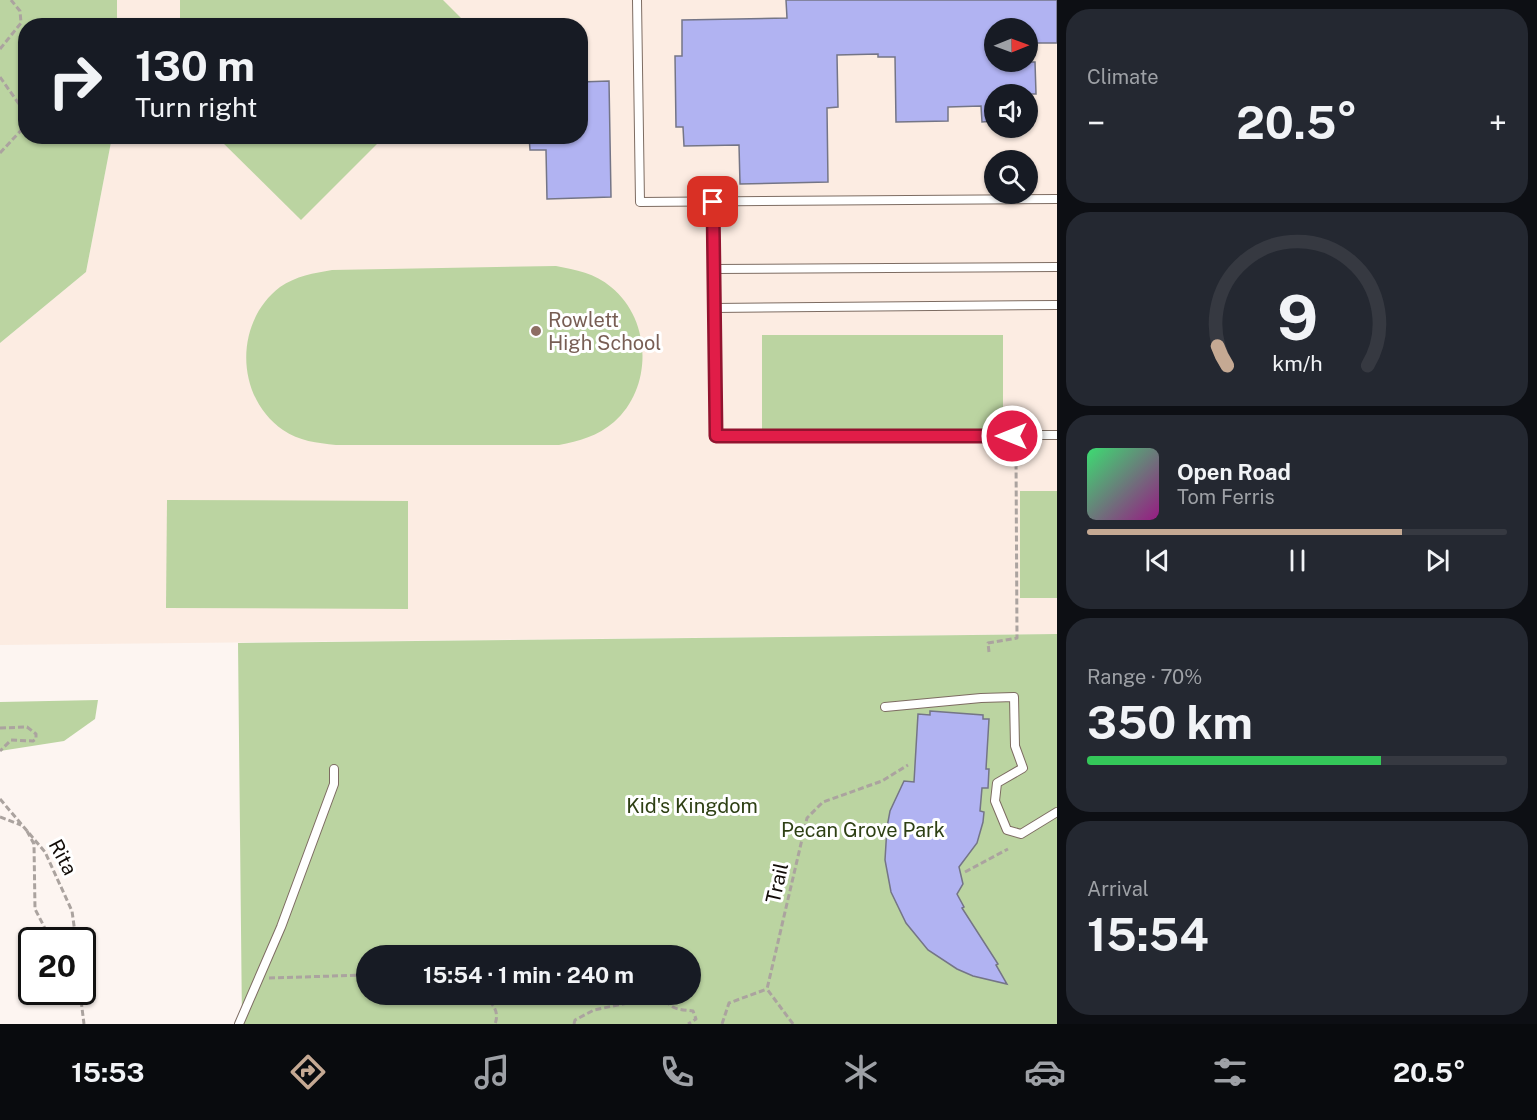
<!DOCTYPE html>
<html lang="en">
<head>
<meta charset="utf-8">
<style>
	:root { --surface:#171b24; --page:#242831; --text:#f1f3f6; --muted:#9ea1a6; --line:#363941; --accent:#c5a993 }
	body { margin:0; font-family:"Public Sans",sans-serif; background:var(--page); color:var(--text); height:100vh; display:flex; flex-direction:column; font-size:22px; white-space:nowrap }
	* { box-sizing:border-box; margin:0 }
	p { font-size:20px; color:var(--muted) }
	.icon { flex:none; width:33px; height:33px; fill:none; stroke:currentColor; stroke-width:2; stroke-linecap:round; stroke-linejoin:round }
	.map { position:relative; flex:1; overflow:hidden }
	.drawer { display:flex; flex-direction:column; gap:9px; padding:9px; background:#0d0f14; width:480px }
	.drawer>* { flex:none }
	.banner { position:absolute; left:18px; top:18px; width:570px; height:126px; border-radius:24px; box-shadow:0 2px 4px #0004; background:#171b24; color:var(--text); overflow:hidden }
	.needle { width:39px; rotate:89deg }
	.tools { position:absolute; left:984px; top:18px; display:grid; gap:12px }
	.tools a { display:grid; place-items:center; width:54px; height:54px; border-radius:50%; background:var(--surface); box-shadow:0 2px 4px #0004; font-size:30px }
	.speed { position:absolute; left:18px; top:927px; display:flex; gap:12px; font-size:30px; font-weight:700; text-align:center }
	.speed>* { display:grid; place-content:center; width:78px; height:78px; border-radius:50%; background:var(--surface); box-shadow:0 2px 4px #0004; line-height:1 }
	.speed .limit { border:3px solid #111; border-radius:9px; background:#fff; color:#111 }
	.pin { position:absolute; display:grid; place-items:center; width:51px; height:51px; color:#fff; margin:-26px; border-radius:12px; box-shadow:0 3px 9px #0006 }
	.me { position:absolute; width:66px; margin:-33px; rotate:270deg; stroke-linejoin:round; filter:drop-shadow(0 0 4px #0008) }
	.turn { display:flex; align-items:center; gap:21px; height:126px; padding:0 18px; font-size:27px }
	.turn .icon { width:78px; height:78px; stroke-width:2.5 }
	.turn b { display:block; font-size:42px; line-height:51px }
	.big { font-size:45px; font-weight:700; line-height:1.1 }
	.drawer .card { flex:1; display:flex; flex-direction:column; justify-content:center; gap:9px; min-width:0; padding:0 21px; border-radius:24px; background:var(--page) }
	.drawer .dial { align-items:center; gap:0 }
	.dial svg { height:156px; overflow:visible; fill:none; stroke:var(--line); stroke-width:7; stroke-linecap:round; text-anchor:middle }
	.dial text { fill:var(--text); stroke:none }
	.song { display:flex; align-items:center; gap:18px }
	.cover { width:72px; height:72px; border-radius:9px; background:linear-gradient(135deg,hsl(140 70% 55%),hsl(310 70% 35%)) }
	.played { height:6px; border-radius:3px; background:linear-gradient(90deg,var(--accent) 75%,var(--line) 75%) }
	.keys { display:flex; justify-content:space-around; direction:ltr }
	.heat { display:flex; justify-content:space-between; align-items:center; font-size:33px; direction:ltr }
	.charge { height:9px; border-radius:4px; background:linear-gradient(90deg,#34c759 70%,var(--line) 0) }
	.trip { position:absolute; left:356px; top:945px; width:345px; height:60px; border-radius:30px; background:var(--surface); box-shadow:0 2px 4px #0004; font-weight:700; line-height:60px; text-align:center }
	.dock { display:flex; height:96px; justify-content:space-around; align-items:center; background:#090b0e; color:var(--muted) }
	.dock .icon { width:42px; height:42px }
	.dock .on { color:var(--accent) }
	.dock b { font-size:27px; color:var(--text) }
	main { display:flex; flex:1; min-height:0 }
	.map>svg:first-child { display:block }
	.built { fill:#fcece2; fill-rule:evenodd }
	.green { fill:#bbd4a1; fill-rule:evenodd }
	.building { fill:#b1b3f2; stroke:#747586; stroke-width:1.5 }
	.lines { fill:none; stroke-linecap:round; stroke-linejoin:round }
	.lane-casing { stroke:#7d6c62; stroke-width:10 }
	.path { stroke:#aba39f; stroke-width:3; stroke-dasharray:6 3; stroke-linecap:butt }
	.lane { stroke:#fff; stroke-width:8 }
	.route-casing { stroke:#92132f; stroke-width:15 }
	.route { stroke:#e11d48; stroke-width:10 }
	.education-dot { fill:#8d6e63; stroke:#fff; stroke-width:2 }
	.labels { text-anchor:middle; stroke-width:6; stroke-linejoin:round; paint-order:stroke }
	.education-label { font-size:20px; fill:#785e54; stroke:#fff; text-anchor:start }
	.park-label { font-size:20px; fill:#2e4014; stroke:#fff }
	.street-label { font-size:20px; fill:#110b07; stroke:#fff }
</style>
</head>
<body>
<main>
<div class="map">
<svg width="1057" height="1024" viewBox="0 0 1057 1024">
	<rect width="100%" height="100%" fill="#fdf5f1"/>
	<path class="built" d="M117 0H1057V634L0 645V343L86 272 112 137 580 136V26L117 25ZM994 28H1028V62H994ZM994 94H1028V128H994ZM994 160H1028V194H994Z"/>
	<g class="green">
		<path d="M0 0H117V25L26 26V136L112 137 86 272 0 343Z"/>
		<path d="M180 0H443L465 22V25H180Z"/>
		<path d="M217 137H384L301 220Z"/>
		<path d="M556 266C576 270 595 273 611 287 652 320 653 388 614 422 598 436 579 441 559 445H336C317 443 299 441 283 430 235 397 234 322 280 287 296 276 314 273 332 270Z"/>
		<path d="M762 335H1003V442L762 443Z"/>
		<rect x="1020" y="491" width="37" height="107"/>
		<path d="M167 500 408 501V609L166 608Z"/>
		<path d="M1057 634V1024H242L238 643ZM366 956H690V994H366Z"/>
		<path d="M98 700 95 719 64 741 0 751V702Z"/>
	</g>
	<g class="building">
		<path d="M786 0H1057V43H1028V28H994V62H1035L1036 94H994V121L982 122 981 106 948 107V121L896 122 895 57H878V54L837 55 838 107 827 108 828 182 740 184 739 145 684 146 683 127H676L675 56H682V20L787 18Z"/>
		<path d="M609 81 611 197 547 199 546 150H530L529 136H580V82Z"/>
		<path d="M930 711 983 715V719H989L986 769H989L988 788H982L980 811 984 812 983 822 977 843 959 867 963 884 957 894 964 907 962 908 998 964 996 965 1007 984 973 976 957 969 928 950 906 923 891 892 885 860 887 827 890 811 904 781 914 782 918 714 930 715Z"/>
	</g>
	<g class="lines">
		<defs>
			<g id="lane">
				<path d="M637 0 640 202 1057 199"/>
				<path d="M713 202 716 436 1057 435"/>
				<path d="M714 269 1057 267"/>
				<path d="M714 308 1057 305"/>
				<path d="M885 707 981 698 1014 697 1015 746 1023 768 997 783 995 801 1007 830 1021 834 1057 812"/>
				<path d="M239 1024 281 927 334 784V769"/>
			</g>
		</defs>
		<use href="#lane" class="lane-casing"/>
		<g class="path">
			<path d="M0 49 21 23 20 11 11 0"/>
			<path d="M0 77 26 114"/>
			<path d="M0 153 26 125"/>
			<path d="M989 652 988 643 1017 638 1016 456"/>
			<path d="M0 728 27 727 36 734V739L33 741 11 740 0 751"/>
			<path d="M0 799 45 852 72 911 76 940"/>
			<path d="M0 817 21 825"/>
			<path d="M27 831 34 844 35 909 51 940"/>
			<path d="M965 872 1008 849"/>
			<path d="M269 978 366 975"/>
			<path d="M80 992 84 1024"/>
			<path d="M484 994C492 1004 500 1011 495 1024"/>
			<path d="M574 1024 575 1020 594 1010 656 997C665 998 666 1003 673 1007 678 1010 686 1010 693 1011L696 1019 688 1024"/>
			<path d="M722 1024 729 1003 767 989"/>
			<path d="M793 1024 767 989 807 818 823 802 882 781 908 765"/>
		</g>
		<use href="#lane" class="lane"/>
	</g>
	<g class="lines">
		<defs>
			<path id="route" d="M713 202 716 436H1012"/>
		</defs>
		<use href="#route" class="route-casing"/>
		<use href="#route" class="route"/>
	</g>
	<circle class="education-dot" cx="536" cy="331" r="6"/>
	<g class="labels">
		<g class="education-label">
			<text x="548" y="327">Rowlett<tspan x="548" dy="23">High School</tspan></text>
		</g>
		<g class="park-label">
			<text x="692" y="813">Kid's Kingdom</text>
			<text x="863" y="837">Pecan Grove Park</text>
		</g>
		<g class="street-label">
			<text transform="translate(63 857) rotate(62)" y="7">Rita</text>
			<text transform="translate(777 883) rotate(-77)" y="7">Trail</text>
		</g>
	</g>
</svg>
<div class="tools">
<a><svg class="needle" viewBox="-14 -14 28 28"><path d="M0-13l5 13h-10z" fill="#e53935"/><path d="M0 13l5-13h-10z" fill="#9ea1a6"/></svg></a>
<a><svg class="icon" aria-label="sound" viewBox="0 0 24 24"><path d="M4 9h4l5-4v14l-5-4H4zM17 9q2 3 0 6"/></svg></a>
<a><svg class="icon" aria-label="search" viewBox="0 0 24 24"><circle cx="10" cy="10" r="6"/><path d="M15 15l6 6"/></svg></a>
</div>
<div class="speed"><div class="limit">20</div></div>
<div class="pin" style="left:713px;top:202px;background:#d93025"><svg class="icon" aria-label="arrive" viewBox="0 0 24 24"><path d="M6 21V4h12l-3 4 3 4H6"/></svg></div>
<svg class="me" style="left:1012px;top:436px" viewBox="-20 -20 40 40"><circle r="17" fill="#e11d48" stroke="#fff" stroke-width="3"/><path d="M0-11L8 9 0 5-8 9z" fill="#fff"/></svg>
<div class="trip">15:54 · 1 min · 240 m</div>
<div class="banner">
<div class="turn"><svg class="icon" aria-label="right" viewBox="0 0 24 24"><path d="M7 20v-9h11M14 6l5 5-5 5"/></svg><div><b>130 m</b>Turn right</div></div>
</div>
</div>
<section class="drawer">
<div class="card"><p>Climate</p>
<div class="heat"><a>−</a><b class="big">20.5°</b><a>+</a></div>
</div>
<div class="card dial"><svg viewBox="0 0 100 80">
<path d="M14 69A42 42 0 1 1 86 69"/>
<path d="M14 69A42 42 0 0 1 9 59" stroke="#c5a993"/>
<text x="50" y="56" font-size="32" font-weight="700">9</text>
<text x="50" y="72" font-size="11">km/h</text>
</svg></div>
<div class="card">
<div class="song"><i class="cover"></i><div><b>Open Road</b><p>Tom Ferris</p></div></div>
<div class="played"></div>
<div class="keys"><svg class="icon" aria-label="previous" viewBox="0 0 24 24"><path d="M18 5L8 12l10 7zM5 5v14"/></svg><svg class="icon" aria-label="pause" viewBox="0 0 24 24"><path d="M8 5v14M16 5v14"/></svg><svg class="icon" aria-label="next" viewBox="0 0 24 24"><path d="M6 5l10 7-10 7zM19 5v14"/></svg></div>
</div>
<div class="card"><p>Range · 70%</p><b class="big">350 km</b><div class="charge"></div></div>
<div class="card"><p>Arrival</p><b class="big">15:54</b></div>
</section>
</main>
<nav class="dock">
<b>15:53</b>
<svg class="icon on" aria-label="directions" viewBox="0 0 24 24"><path d="M12 3l9 9-9 9-9-9zM9 14v-3h6M13 9l2 2-2 2"/></svg>
<svg class="icon" aria-label="music" viewBox="0 0 24 24"><path d="M9 18V5l10-2v13"/><circle cx="6" cy="18" r="3"/><circle cx="16" cy="16" r="3"/></svg>
<svg class="icon" aria-label="phone" viewBox="0 0 24 24"><path d="M5 4h4l2 5-3 2q2 4 5 5l2-3 5 2v4C11 20 4 13 5 4z"/></svg>
<svg class="icon" aria-label="climate" viewBox="0 0 24 24"><path d="M12 3v18M4 7l16 10M4 17L20 7"/></svg>
<svg class="icon" aria-label="car" viewBox="0 0 24 24"><path d="M5 17H2v-5l4-1 3-4h7l3 4 3 1v5h-3M9 17h6M6 11h13"/><circle cx="7" cy="17" r="2"/><circle cx="17" cy="17" r="2"/></svg>
<svg class="icon" aria-label="filters" viewBox="0 0 24 24"><path d="M4 7h16M4 17h16"/><circle cx="9" cy="7" r="2"/><circle cx="15" cy="17" r="2"/></svg>
<b>20.5°</b>
</nav>
</body>
</html>
